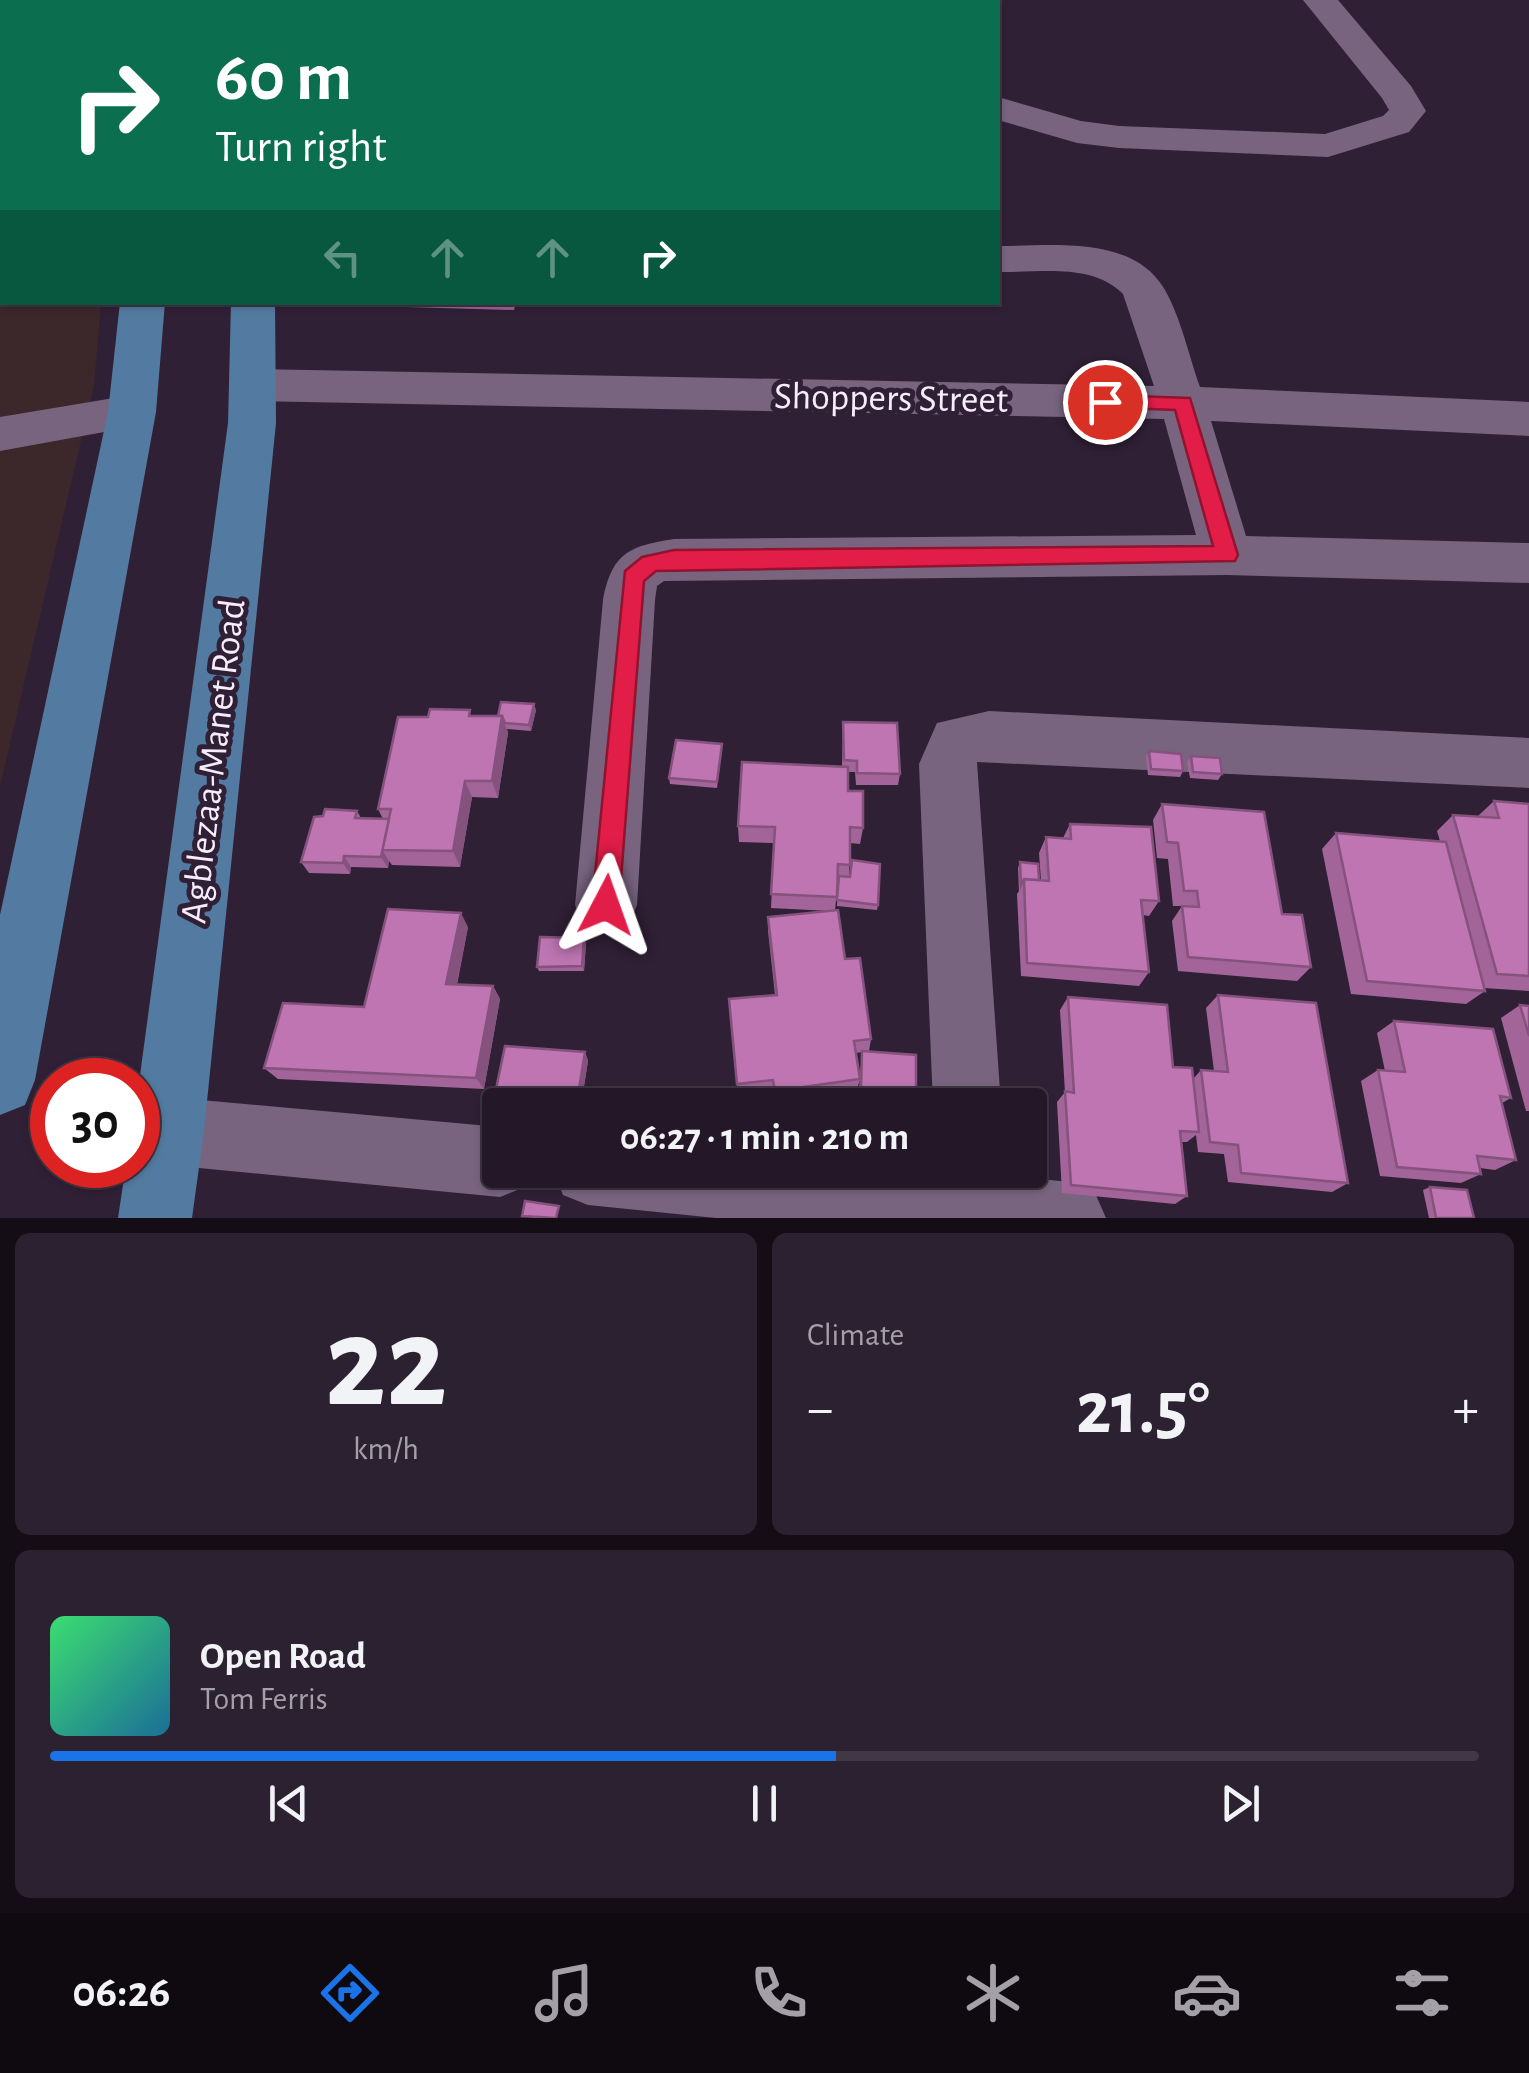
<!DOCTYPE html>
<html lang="en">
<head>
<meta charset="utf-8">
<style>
	:root { --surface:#241828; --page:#2c2130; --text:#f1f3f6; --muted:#a3a0a8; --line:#413745; --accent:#1a73e8 }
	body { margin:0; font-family:"Alegreya Sans",sans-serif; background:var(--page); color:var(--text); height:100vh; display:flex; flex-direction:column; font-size:38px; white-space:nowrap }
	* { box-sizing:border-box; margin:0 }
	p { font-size:32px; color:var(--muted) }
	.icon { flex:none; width:55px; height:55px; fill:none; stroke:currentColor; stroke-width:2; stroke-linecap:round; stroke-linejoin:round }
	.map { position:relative; height:1218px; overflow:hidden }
	.side { display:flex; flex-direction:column; gap:15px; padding:15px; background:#140d16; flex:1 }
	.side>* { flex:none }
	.hud { position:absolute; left:0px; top:0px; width:1000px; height:305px; box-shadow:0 2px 8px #0004,0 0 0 2px var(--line); background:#0b6e4f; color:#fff; overflow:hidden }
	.speed { position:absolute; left:30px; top:1058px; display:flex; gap:20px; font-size:50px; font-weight:700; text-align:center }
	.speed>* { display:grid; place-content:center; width:130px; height:130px; border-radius:50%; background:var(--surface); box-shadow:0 2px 8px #0004,0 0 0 2px var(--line); line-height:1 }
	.speed .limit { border:15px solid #d22; background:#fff; color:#111 }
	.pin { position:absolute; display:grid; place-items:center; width:85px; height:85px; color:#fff; margin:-42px; border:5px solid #fff; border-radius:50%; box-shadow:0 2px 10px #0007 }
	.me { position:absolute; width:110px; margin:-55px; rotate:4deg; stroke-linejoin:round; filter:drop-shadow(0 0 8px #0008) }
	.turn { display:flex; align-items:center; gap:35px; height:210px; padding:0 50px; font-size:45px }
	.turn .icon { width:130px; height:130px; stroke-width:2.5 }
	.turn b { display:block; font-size:70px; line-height:85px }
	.lanes { display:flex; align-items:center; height:95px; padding:0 50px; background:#0003; justify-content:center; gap:50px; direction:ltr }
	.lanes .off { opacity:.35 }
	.big { font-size:75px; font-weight:700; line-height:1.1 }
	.side .widget { flex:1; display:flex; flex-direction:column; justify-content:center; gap:15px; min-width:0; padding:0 35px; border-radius:15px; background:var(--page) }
	.side .dial { align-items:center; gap:0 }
	.dial b { font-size:130px; line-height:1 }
	.song { display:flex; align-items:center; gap:30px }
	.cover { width:120px; height:120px; border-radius:15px; background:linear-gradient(135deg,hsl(140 70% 55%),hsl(200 70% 35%)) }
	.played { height:10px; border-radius:5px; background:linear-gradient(90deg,var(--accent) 55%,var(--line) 55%) }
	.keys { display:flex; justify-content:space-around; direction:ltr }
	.heat { display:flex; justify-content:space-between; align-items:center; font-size:55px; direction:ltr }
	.side .tiles { flex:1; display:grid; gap:15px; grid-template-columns:1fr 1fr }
	.widget:last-child { grid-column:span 2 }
	.trip { position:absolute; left:482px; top:1088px; width:565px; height:100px; border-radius:10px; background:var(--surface); box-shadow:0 2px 8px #0004,0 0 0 2px var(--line); font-weight:700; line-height:100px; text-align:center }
	.menu { display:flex; height:160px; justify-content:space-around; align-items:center; background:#0e0a10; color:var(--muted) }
	.menu .icon { width:70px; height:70px }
	.menu .active { color:var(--accent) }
	.menu b { font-size:45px; color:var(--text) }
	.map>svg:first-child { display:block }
	.commercial { fill:#3c282b }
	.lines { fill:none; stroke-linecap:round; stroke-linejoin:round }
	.minor { fill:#78647f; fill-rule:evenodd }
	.major { fill:#537ba1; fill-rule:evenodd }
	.wall { fill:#a36599; fill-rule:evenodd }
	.shaded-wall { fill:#85527d }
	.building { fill:#be75b2; stroke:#85527d; stroke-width:2.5 }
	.route { fill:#e11d48; stroke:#92132f; stroke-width:2.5 }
	.labels { text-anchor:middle; stroke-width:10; stroke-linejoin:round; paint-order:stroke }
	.street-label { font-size:38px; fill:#f7ecfb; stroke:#302036 }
</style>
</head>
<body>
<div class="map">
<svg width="1529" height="1218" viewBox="0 0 1529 1218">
	<rect width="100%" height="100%" fill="#302036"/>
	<path class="commercial" d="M0 0 107 2H2V302L101 303 94 385 0 786Z"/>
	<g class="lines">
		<g class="minor">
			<path d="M0 0H24V2H2V11Z"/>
			<path d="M760 0H803L805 2H762Z"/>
			<path d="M1303 0H1338L1411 86 1426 111 1409 132 1328 157 1119 148 1077 143 998 120V97L1081 121 1119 126 1325 134 1383 116 1389 110 1382 98Z"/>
			<path d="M998 246C1047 246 1124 236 1158 280 1178 304 1189 357 1200 387L1529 402V436L1211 421 1246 536 1529 543V583L1227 575 664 581 657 586 655 600 637 905 628 926 606 934 584 926 575 905 603 600C612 553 629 546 674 539L1196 535 1164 419 253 401 237 396 230 385 237 374 253 369 1154 386 1123 294C1092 262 1038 273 998 272Z"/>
			<path d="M132 395 148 400 155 412 148 424 0 451V417Z"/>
			<path d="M989 711 1529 738V788L977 762 1001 1105H933L919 764 937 723Z"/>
			<path d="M168 1097 500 1127V1170H532L525 1187 500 1197 168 1165 144 1155C136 1137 136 1125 144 1107Z"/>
			<path d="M553 1170H945L1070 1182 1095 1193 1106 1218H716L588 1205 563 1195Z"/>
		</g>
		<g class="major">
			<path d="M124 0H158L159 2H124Z"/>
			<path d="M190 0H226L227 2H192Z"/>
			<path d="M120 302H165L156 412 35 1080 25 1105 0 1115V915L108 412Z"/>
			<path d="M231 302H275L276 423 204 1131 192 1218H118L126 1165H138V1090L228 423Z"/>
		</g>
	</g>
	<g class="wall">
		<path d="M370 302H516L514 310 372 306Z"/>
		<path d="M536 710 531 731 507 729 508 733 498 798 472 797 460 867 392 865 389 861 388 868 351 867 350 874 309 873 301 862 323 816 357 811 361 818 383 819 378 809 472 716H498Z"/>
		<path d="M843 722 900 774 898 785H856L855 772H848V791L863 828 860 844 850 843 849 877 878 905 877 910 837 906 838 879 835 911 845 959 871 1039 869 1051 916 1105H831V1094L775 1102 773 1091 738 1095 729 999 775 995 768 931V917L830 911 771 908 774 843 739 842 738 826 842 766ZM862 1052 859 1090H857L860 1079 856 1053Z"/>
		<path d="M722 750 717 788 670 784 669 778Z"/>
		<path d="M1149 751 1183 771 1180 777 1148 775 1146 757Z"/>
		<path d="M1191 756 1222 774 1218 780 1190 778 1187 762Z"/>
		<path d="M1494 801 1529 804V991L1484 988 1485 991 1466 1004 1351 994 1322 849 1336 833 1440 841 1437 831 1453 815 1478 816Z"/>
		<path d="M1162 804 1282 914 1311 967 1297 981 1178 971 1172 921 1182 906H1187H1173L1168 859 1157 858 1153 820Z"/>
		<path d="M1070 824 1159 901 1149 916 1143 915 1149 972 1139 986 1021 976 1017 894 1019 891 1018 868 1020 862 1041 881 1039 853 1046 837 1063 838Z"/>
		<path d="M468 927 457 985 493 986 500 999 484 1089 278 1079 264 1068 364 1007Z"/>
		<path d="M586 943 584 971H539L537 967Z"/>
		<path d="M1218 995 1348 1183 1332 1192 1228 1182 1224 1154 1198 1152 1196 1135 1187 1142H1182L1187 1196 1175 1204 1062 1193 1057 1102 1065 1092 1060 1010 1068 997 1173 1067 1194 1078 1201 1070 1214 1071 1206 1008Z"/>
		<path d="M1520 1005 1529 1006V1111H1526L1501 1018Z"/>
		<path d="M1394 1021 1511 1098 1502 1103 1516 1160 1495 1170 1480 1168 1481 1174 1461 1183 1380 1176 1361 1081 1378 1070 1385 1071 1377 1033Z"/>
		<path d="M585 1052 588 1061 581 1105H536L500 1102 495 1094Z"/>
		<path d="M1430 1187 1474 1218H1429L1423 1190Z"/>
	</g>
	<g class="shaded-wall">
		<path d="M534 704 536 710 531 731 529 725Z"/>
		<path d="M502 716 508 733 498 798 492 781Z"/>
		<path d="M465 781 472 797 460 867 453 851Z"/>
		<path d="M383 851 389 861 388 868 381 857Z"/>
		<path d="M344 856 351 867 350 874 343 863Z"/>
		<path d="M461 913 468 927 454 998 446 984Z"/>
		<path d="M584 938 586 943 584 971 582 966Z"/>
		<path d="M493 986 500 999 484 1089 476 1078Z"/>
		<path d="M585 1052 588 1061 581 1105H579L577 1101Z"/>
	</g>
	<g class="building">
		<path d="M501 702 534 704 529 725 505 723 502 716H498Z"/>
		<path d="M430 709 470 710 469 716H502L492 781H465L453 851 382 850 391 809H378L398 717H428Z"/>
		<path d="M843 722 897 723 900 774 857 773V761L844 760Z"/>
		<path d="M676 740 722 744 717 782 669 778Z"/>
		<path d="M1149 751 1181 754 1183 771 1151 769Z"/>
		<path d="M1191 756 1220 758 1222 774 1193 772Z"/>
		<path d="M742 762 848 767V791H863V828L850 827V865L838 864 837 897 771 894 775 827 738 826Z"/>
		<path d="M1494 801 1529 804V976L1497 974 1453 815 1499 818Z"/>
		<path d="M1162 804 1264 812 1282 914 1302 915 1311 967 1188 957 1182 906 1199 907 1197 891H1184L1178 843 1167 842Z"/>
		<path d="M325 809 357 811 355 818 389 819 381 857 344 856 343 863 301 862 314 817 323 816Z"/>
		<path d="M1070 824 1151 827 1159 901 1141 900 1149 972 1027 963 1024 879 1049 881 1046 837 1071 839Z"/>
		<path d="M1336 833 1446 842 1485 991 1367 981Z"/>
		<path d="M852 860 880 864 878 905 837 900 839 876 850 877Z"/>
		<path d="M1020 862 1038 864 1039 880 1024 879 1021 885Z"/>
		<path d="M388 909 461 913 446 984 493 986 476 1078 264 1068 283 1003 364 1007Z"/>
		<path d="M838 910 845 959 860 958 871 1039 854 1041 860 1079 775 1091 773 1080 737 1084 729 999 777 995 768 917Z"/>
		<path d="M540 937 584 938 582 966 537 967Z"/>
		<path d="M1218 995 1316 1003 1348 1183 1241 1173 1238 1145 1210 1142 1201 1070 1228 1072Z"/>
		<path d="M1068 997 1167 1005 1173 1067 1192 1068 1199 1132 1180 1131 1187 1196 1071 1185 1065 1091 1074 1093Z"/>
		<path d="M1520 1005 1529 1006V1036Z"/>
		<path d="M1394 1021 1493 1029 1511 1098 1500 1096 1516 1160 1477 1156 1481 1174 1397 1167 1378 1070 1405 1072Z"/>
		<path d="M505 1046 585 1052 577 1101 495 1094Z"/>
		<path d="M862 1051 916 1055V1105H831L832 1087 861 1090Z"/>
		<path d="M1430 1187 1467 1190 1474 1218H1436Z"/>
		<path d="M525 1201 559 1206 556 1218 522 1216Z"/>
	</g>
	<path class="route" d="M1105 395 1190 398 1238 555 1235 561 656 571 644 581 619 905 615 914 606 917 596 914 592 905 625 571 642 557 674 550 1213 546 1175 410 1098 407V397Z"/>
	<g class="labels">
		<g class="street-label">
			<text transform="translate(891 397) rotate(1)" y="13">Shoppers Street</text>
			<text transform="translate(212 761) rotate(-83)" y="13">Agblezaa-Manet Road</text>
		</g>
	</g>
</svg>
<div class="speed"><div class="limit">30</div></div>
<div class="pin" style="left:1105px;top:402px;background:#d93025"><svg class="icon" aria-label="arrive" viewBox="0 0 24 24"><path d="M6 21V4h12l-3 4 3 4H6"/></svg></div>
<svg class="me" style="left:606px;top:905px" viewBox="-20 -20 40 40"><path d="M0-17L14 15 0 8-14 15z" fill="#e11d48" stroke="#fff" stroke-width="4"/></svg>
<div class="trip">06:27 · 1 min · 210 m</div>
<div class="hud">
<div class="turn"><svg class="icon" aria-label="right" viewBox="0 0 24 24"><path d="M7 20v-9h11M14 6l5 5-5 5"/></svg><div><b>60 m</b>Turn right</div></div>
<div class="lanes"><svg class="icon off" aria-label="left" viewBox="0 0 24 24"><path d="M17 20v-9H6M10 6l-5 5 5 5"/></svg><svg class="icon off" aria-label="ahead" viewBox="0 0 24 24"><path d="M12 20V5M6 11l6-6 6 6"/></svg><svg class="icon off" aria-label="ahead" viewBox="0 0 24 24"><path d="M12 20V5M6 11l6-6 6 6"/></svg><svg class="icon" aria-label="right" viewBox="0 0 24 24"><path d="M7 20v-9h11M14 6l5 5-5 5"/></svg></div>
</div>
</div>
<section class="side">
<div class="tiles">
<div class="widget dial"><b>22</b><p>km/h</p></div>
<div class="widget"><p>Climate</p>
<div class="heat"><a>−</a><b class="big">21.5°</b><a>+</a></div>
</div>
<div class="widget">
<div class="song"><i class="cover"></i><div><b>Open Road</b><p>Tom Ferris</p></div></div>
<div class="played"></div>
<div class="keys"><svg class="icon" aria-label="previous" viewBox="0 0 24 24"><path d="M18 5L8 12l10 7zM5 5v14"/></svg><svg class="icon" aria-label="pause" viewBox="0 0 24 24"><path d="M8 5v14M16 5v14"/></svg><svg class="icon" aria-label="next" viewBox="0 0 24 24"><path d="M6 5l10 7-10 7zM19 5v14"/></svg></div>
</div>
</div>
</section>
<nav class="menu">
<b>06:26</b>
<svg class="icon active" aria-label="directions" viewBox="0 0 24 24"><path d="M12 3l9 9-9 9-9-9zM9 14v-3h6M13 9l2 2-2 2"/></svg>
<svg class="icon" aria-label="music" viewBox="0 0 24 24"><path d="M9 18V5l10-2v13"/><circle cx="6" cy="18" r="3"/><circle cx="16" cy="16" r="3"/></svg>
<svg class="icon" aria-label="phone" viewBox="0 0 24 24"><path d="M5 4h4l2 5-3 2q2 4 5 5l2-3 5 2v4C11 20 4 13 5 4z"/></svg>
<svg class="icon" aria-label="climate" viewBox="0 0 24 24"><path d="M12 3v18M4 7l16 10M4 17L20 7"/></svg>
<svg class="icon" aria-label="car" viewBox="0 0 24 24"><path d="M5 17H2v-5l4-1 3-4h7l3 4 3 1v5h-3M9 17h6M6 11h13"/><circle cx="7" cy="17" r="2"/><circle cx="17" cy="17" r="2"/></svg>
<svg class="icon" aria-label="filters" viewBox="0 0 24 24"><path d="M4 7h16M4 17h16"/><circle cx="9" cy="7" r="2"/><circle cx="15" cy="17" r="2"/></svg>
</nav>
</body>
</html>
